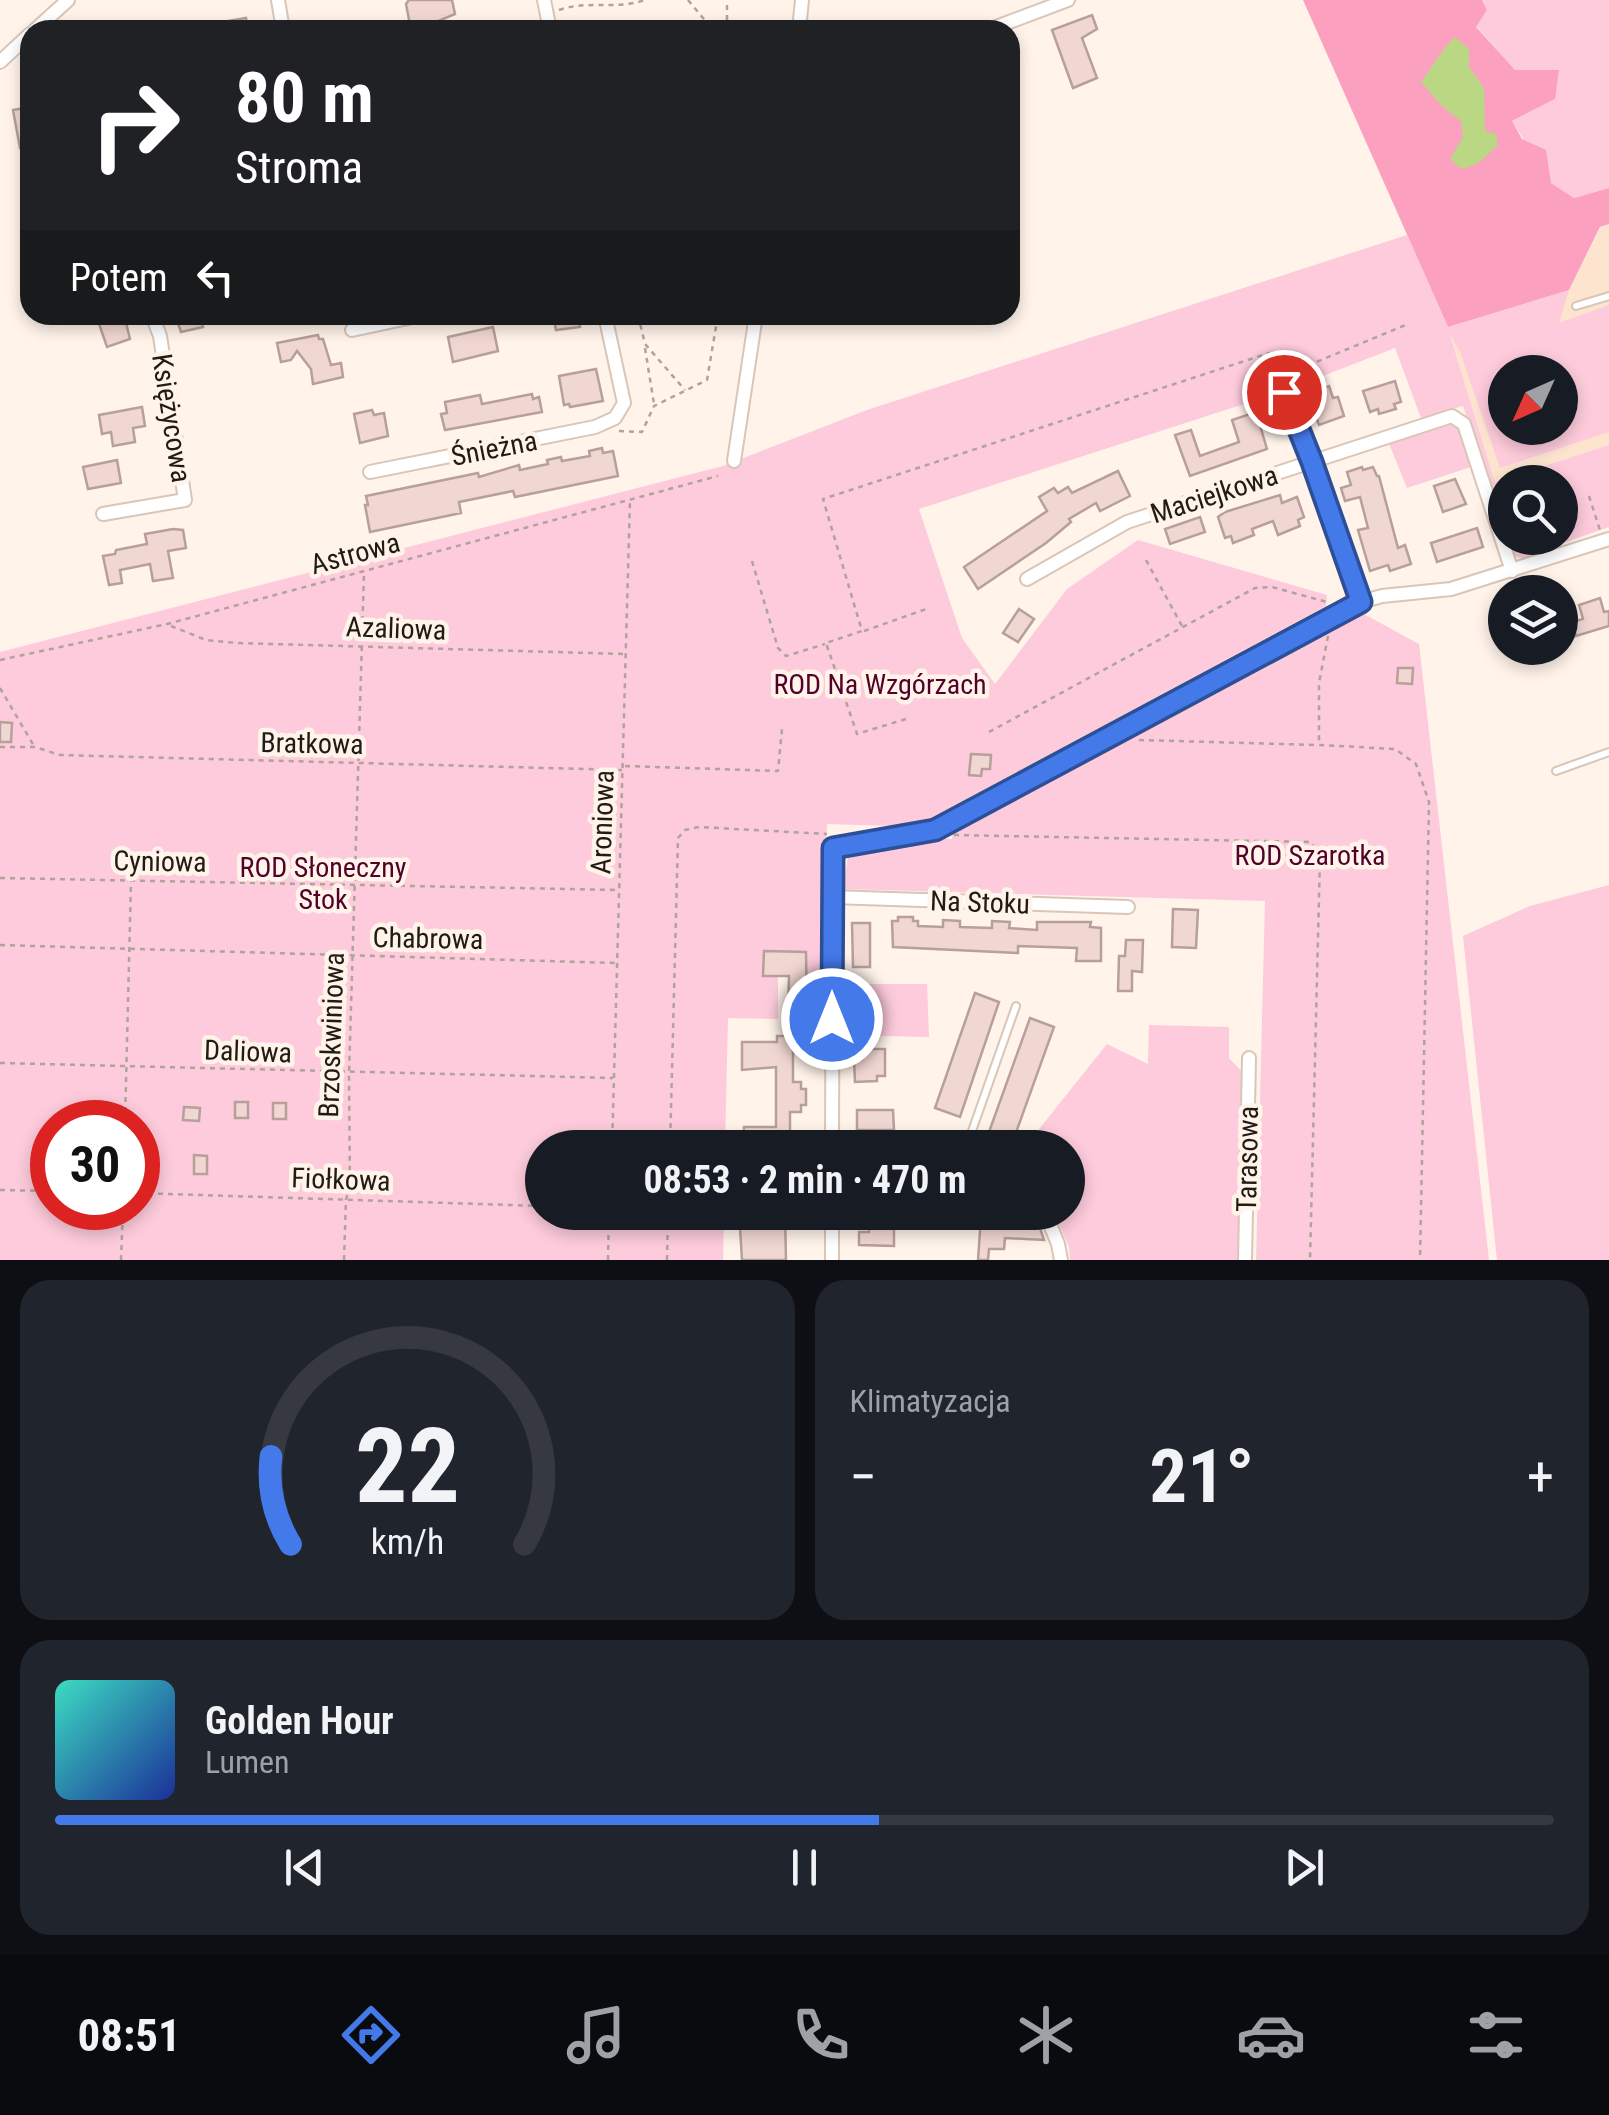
<!DOCTYPE html>
<html lang="pl">
<head>
<meta charset="utf-8">
<style>
	:root { --surface:#171b24; --page:#20242c; --text:#f1f3f6; --muted:#9ea1a6; --line:#363941; --accent:#4479ea }
	body { margin:0; font-family:"Roboto Condensed",sans-serif; background:var(--page); color:var(--text); height:100vh; display:flex; flex-direction:column; font-size:38px; white-space:nowrap }
	* { box-sizing:border-box; margin:0 }
	p { font-size:32px; color:var(--muted) }
	.icon { flex:none; width:55px; height:55px; fill:none; stroke:currentColor; stroke-width:2; stroke-linecap:round; stroke-linejoin:round }
	.map { position:relative; height:1260px; overflow:hidden }
	.details { display:flex; flex-direction:column; gap:20px; padding:20px; background:#0d0f14; flex:1 }
	.details>* { flex:none }
	.hud { position:absolute; left:20px; top:20px; width:1000px; height:305px; border-radius:30px; box-shadow:0 5px 15px #0003; background:#202124; color:#fff; overflow:hidden }
	.needle { width:65px; rotate:225deg }
	.tools { position:absolute; left:1488px; top:355px; display:grid; gap:20px }
	.tools a { display:grid; place-items:center; width:90px; height:90px; border-radius:50%; background:var(--surface); box-shadow:0 5px 15px #0003; font-size:50px }
	.speed { position:absolute; left:30px; top:1100px; display:flex; gap:20px; font-size:50px; font-weight:700; text-align:center }
	.speed>* { display:grid; place-content:center; width:130px; height:130px; border-radius:50%; background:var(--surface); box-shadow:0 5px 15px #0003; line-height:1 }
	.speed .limit { border:15px solid #d22; background:#fff; color:#111 }
	.pin { position:absolute; display:grid; place-items:center; width:85px; height:85px; color:#fff; margin:-42px; border:5px solid #fff; border-radius:50%; box-shadow:0 2px 10px #0007 }
	.me { position:absolute; width:110px; margin:-55px; rotate:0deg; stroke-linejoin:round; filter:drop-shadow(0 0 8px #0008) }
	.turn { display:flex; align-items:center; gap:35px; height:210px; padding:0 50px; font-size:45px }
	.turn .icon { width:130px; height:130px; stroke-width:2.5 }
	.turn b { display:block; font-size:70px; line-height:85px }
	.then { display:flex; align-items:center; height:95px; padding:0 50px; background:#0003; gap:20px; font-size:38px }
	.big { font-size:75px; font-weight:700; line-height:1.1 }
	.details .card { flex:1; display:flex; flex-direction:column; justify-content:center; gap:15px; min-width:0; padding:0 35px; border-radius:30px; background:var(--page) }
	.details .dial { align-items:center; gap:0 }
	.dial svg { height:260px; overflow:visible; fill:none; stroke:var(--line); stroke-width:7; stroke-linecap:round; text-anchor:middle }
	.dial text { fill:var(--text); stroke:none }
	.song { display:flex; align-items:center; gap:30px }
	.cover { width:120px; height:120px; border-radius:15px; background:linear-gradient(135deg,hsl(170 70% 55%),hsl(230 70% 35%)) }
	.played { height:10px; border-radius:5px; background:linear-gradient(90deg,var(--accent) 55%,var(--line) 55%) }
	.keys { display:flex; justify-content:space-around; direction:ltr }
	.heat { display:flex; justify-content:space-between; align-items:center; font-size:55px; direction:ltr }
	.details .tiles { flex:1; display:grid; gap:20px; grid-template-columns:1fr 1fr }
	.card:last-child { grid-column:span 2 }
	.trip { position:absolute; left:525px; top:1130px; width:560px; height:100px; border-radius:50px; background:var(--surface); box-shadow:0 5px 15px #0003; font-weight:700; line-height:100px; text-align:center }
	.menu { display:flex; height:160px; justify-content:space-around; align-items:center; background:#090b0e; color:var(--muted) }
	.menu .icon { width:70px; height:70px }
	.menu .active { color:var(--accent) }
	.menu b { font-size:45px; color:var(--text) }
	.map>svg:first-child { display:block }
	.built { fill:#fde4cf; fill-rule:evenodd }
	.green { fill:#fdcbdb; fill-rule:evenodd }
	.forest { fill:#fba1bf }
	.water { fill:#bad884 }
	.building { fill:#f1d7d2; stroke:#b79f9b; stroke-width:2.5 }
	.lines { fill:none; stroke-linecap:round; stroke-linejoin:round }
	.lane-casing { stroke:#d9c6b7; stroke-width:10 }
	.street-casing { stroke:#d9c6b7; stroke-width:16 }
	.path { stroke:#aea49c; stroke-width:2.5; stroke-dasharray:5 5; stroke-linecap:butt }
	.lane { stroke:#fff; stroke-width:6 }
	.street { stroke:#fff; stroke-width:12 }
	.route-casing { stroke:#2c4f98; stroke-width:25 }
	.route { stroke:#4479ea; stroke-width:18 }
	.labels { text-anchor:middle; stroke-width:9; stroke-linejoin:round; paint-order:stroke }
	.street-label { font-size:28px; fill:#211b15; stroke:#fff3ea }
	.park-label { font-size:28px; fill:#52012a; stroke:#fff3ea }
</style>
</head>
<body>
<div class="map">
<svg width="1609" height="1260" viewBox="0 0 1609 1260">
	<rect width="100%" height="100%" fill="#fff3ea"/>
	<path class="built" d="M1609 224V445L1495 482 1448 328 1569 290 1601 227ZM1505 372H1560V428H1505Z"/>
	<g class="green">
		<path d="M1482 0H1609V188L1574 198 1551 183 1512 121 1555 99 1515 71 1476 26 1487 10Z"/>
		<path d="M1407 235 1448 327 1569 290 1559 323 1609 305V432L1500 468 1460 352 1450 335 1495 482 1609 445V527L1538 552C1529 558 1524 561 1514 555L1506 538H1560V482H1505V534L1463 406 1421 418 1395 348 1284 391 919 509 962 638 995 684 1067 589 1138 540 1327 595 1326 606 931 818 892 826 827 824 820 977H778V1019L728 1018 725 1147 542 1148V1212L724 1213 723 1260H0V652L723 466 867 410ZM1505 372H1560V428H1505ZM52 1122H138V1208H52Z"/>
		<path d="M1445 422 1464 431 1474 466 1407 488 1388 441Z"/>
		<path d="M1362 613 1419 644 1489 1260H1256L1265 901 843 889 848 857 931 838 952 839 953 831Z"/>
		<path d="M1609 885V1260H1497L1463 936 1530 906Z"/>
		<path d="M838 984H927L929 1037 839 1035Z"/>
		<path d="M1149 1025 1229 1027V1058L1243 1073 1238 1260H1070L1069 1247 1054 1213 1068 1212V1148H1024L1107 1044 1148 1064Z"/>
	</g>
	<path class="forest" d="M1303 0H1482L1487 10 1476 27 1515 70H1559L1555 99 1512 121 1522 139 1546 150 1551 183 1574 198 1609 188V224L1600 227 1569 290 1448 327Z"/>
	<path class="water" d="M1455 37 1469 49V67L1484 88 1485 131 1496 134 1498 145 1477 164 1461 169 1450 159 1463 137 1461 121 1442 106 1421 82C1433 66 1441 50 1455 37Z"/>
	<g class="building">
		<path d="M409 0H452L455 14 436 22 438 30H423L422 22 410 25 406 4Z"/>
		<path d="M1092 15 1097 29 1082 38 1097 78 1073 88 1052 30Z"/>
		<path d="M246 18 248 30H211L210 24Z"/>
		<path d="M30 107V146L20 148 13 110Z"/>
		<path d="M96 315H124L130 339 107 347Z"/>
		<path d="M175 315H200L203 327 181 332Z"/>
		<path d="M553 315H578L580 327 556 330Z"/>
		<path d="M493 327 498 351 453 362 448 337Z"/>
		<path d="M318 335 319 339H323L331 365 341 363 343 377 313 384 311 369 297 351 291 360 281 362 277 343Z"/>
		<path d="M596 369 603 401 570 407 569 404 564 405 559 376Z"/>
		<path d="M1395 381 1401 402 1394 404 1396 409 1379 414 1378 409 1370 412 1363 391Z"/>
		<path d="M1329 386 1333 398 1338 397 1344 416 1319 425 1312 406 1316 404 1312 392Z"/>
		<path d="M532 394 533 399 539 397 542 412 445 430 441 414 447 413 445 402 480 395 482 404Z"/>
		<path d="M142 407 145 426 133 428 135 442 113 446 111 432 102 434 99 415Z"/>
		<path d="M372 410 374 415 384 413 388 436 360 443 354 414Z"/>
		<path d="M1256 412 1267 449 1190 476 1175 435 1191 430 1200 456 1239 442 1232 420Z"/>
		<path d="M602 448 603 453 613 451 618 476 515 497 513 491 459 502 461 513 370 532 365 505H368L366 496 478 473 479 477 519 465 520 470 548 464 547 460 561 457 562 461 590 456 589 451Z"/>
		<path d="M117 460 121 483 88 489 83 467Z"/>
		<path d="M1362 467 1363 470 1373 467 1377 476H1379L1398 548 1405 545 1411 564 1390 571 1388 565 1370 571 1358 530 1368 528 1360 497 1345 501 1341 488 1351 485 1347 472Z"/>
		<path d="M1118 471 1130 496 1100 511 1096 503 1069 519 1071 522 1046 543 978 589 964 567 1047 511 1039 497 1054 488 1058 493 1068 487 1072 493Z"/>
		<path d="M1455 479 1466 504 1443 512 1434 486Z"/>
		<path d="M1280 495 1282 503 1297 497 1304 517 1298 520 1300 526 1278 535 1273 521 1252 529 1254 535 1233 543 1231 536 1225 538 1218 517 1225 512Z"/>
		<path d="M1200 517 1205 532 1170 544 1165 529Z"/>
		<path d="M1477 528 1483 547 1437 562 1431 543Z"/>
		<path d="M173 529 183 530 186 548 168 551 173 578 153 581 150 564 120 570 122 583 109 585 103 556 115 554 116 550 147 544 145 534Z"/>
		<path d="M1600 598 1604 612 1609 611V626L1576 636 1572 622 1583 619 1579 605Z"/>
		<path d="M1019 609 1034 619 1018 642 1003 633Z"/>
		<path d="M1398 668H1413L1412 684 1397 683Z"/>
		<path d="M0 722 12 723 11 742H0Z"/>
		<path d="M971 754 991 755 990 769H982L981 776 969 775Z"/>
		<path d="M1173 909 1198 910 1196 948 1172 947Z"/>
		<path d="M898 917H913V921H918V926L943 927V920L960 921V927L992 928V921L1010 922 1009 928 1037 930V922H1091L1090 927 1101 928V961H1076L1077 948 1018 946V953L893 947 892 921H898Z"/>
		<path d="M852 923H870V967H853Z"/>
		<path d="M1126 940H1143L1142 972 1132 971V991H1118L1119 956H1125Z"/>
		<path d="M764 951 806 952 807 1014 788 1013 789 976H763Z"/>
		<path d="M975 993 999 1002 960 1117 935 1108Z"/>
		<path d="M1030 1018 1054 1027 1013 1141 989 1132Z"/>
		<path d="M777 1036H793V1082H801V1089H806V1105H801V1112H790V1148H744V1127H776V1067L742 1070V1042H777Z"/>
		<path d="M862 1049H885V1076H877V1081L855 1082 854 1059H862Z"/>
		<rect x="235" y="1102" width="13" height="16"/>
		<rect x="273" y="1103" width="13" height="16"/>
		<path d="M184 1107 200 1108 199 1121 183 1120Z"/>
		<path d="M857 1110H893L894 1130H857Z"/>
		<path d="M194 1155 207 1156V1174H194Z"/>
		<path d="M305 1176 321 1177V1190H305Z"/>
		<path d="M739 1212H785L786 1260H742Z"/>
		<path d="M870 1216 894 1218V1246L859 1245V1232H869Z"/>
		<path d="M1012 1216H1036L1044 1240 1005 1238 1004 1249H989L988 1260H978L981 1217 1012 1218Z"/>
	</g>
	<g class="lines">
		<defs>
			<g id="lane">
				<path d="M1576 306 1609 296"/>
				<path d="M1556 771 1609 752"/>
				<path d="M966 1148 1016 1006"/>
			</g>
			<g id="street">
				<path d="M278 0 283 30"/>
				<path d="M544 0 550 30"/>
				<path d="M35 30 68 0"/>
				<path d="M799 30 802 0"/>
				<path d="M988 30 1068 0"/>
				<path d="M0 62 30 34"/>
				<path d="M352 330 422 315"/>
				<path d="M1284 391 1312 462 1361 602"/>
				<path d="M734 461 756 315"/>
				<path d="M370 472 595 427 615 418 624 403 605 315"/>
				<path d="M103 514 185 500 160 336 152 315"/>
				<path d="M1027 579 1127 522 1452 416 1464 424 1512 571"/>
				<path d="M832 897 1128 907"/>
				<path d="M832 1148 833 848 935 830 1361 602 1382 596 1451 589 1609 539"/>
				<path d="M832 1212V1260"/>
				<path d="M1045 1212 1058 1244 1061 1260"/>
				<path d="M1245 1260 1249 1058"/>
			</g>
		</defs>
		<use href="#lane" class="lane-casing"/>
		<use href="#street" class="street-casing"/>
		<g class="path">
			<path d="M688 0 713 30"/>
			<path d="M559 10C586 0 617 10 645 0"/>
			<path d="M727 30V0"/>
			<path d="M638 315 645 344 685 390"/>
			<path d="M645 348 654 404"/>
			<path d="M1280 377 1408 324"/>
			<path d="M619 431 642 432 654 406 707 380 718 315"/>
			<path d="M1589 496 1600 530"/>
			<path d="M1146 560 1182 626"/>
			<path d="M752 561 778 648 786 656 825 644"/>
			<path d="M171 626 206 640 237 643 625 654"/>
			<path d="M864 631 929 608"/>
			<path d="M1328 636 1319 683V745L1395 749 1416 764 1429 802 1420 1260"/>
			<path d="M0 660 167 624 718 476"/>
			<path d="M0 688 34 746"/>
			<path d="M906 719 857 734 826 643 862 631 823 499 1269 353 1280 381"/>
			<path d="M989 732 1255 588 1272 587 1327 602"/>
			<path d="M1139 740 1317 745"/>
			<path d="M0 747H35L60 755 622 770"/>
			<path d="M625 766 778 771 782 729"/>
			<path d="M954 835 1311 842 1320 857 1310 1260"/>
			<path d="M0 878 618 890"/>
			<path d="M0 945 615 963"/>
			<path d="M0 1063 613 1078"/>
			<path d="M125 1122 131 882"/>
			<path d="M612 1148 630 499"/>
			<path d="M670 1148 678 838 685 830 699 827 827 834"/>
			<path d="M0 1190 52 1191"/>
			<path d="M138 1193 542 1206"/>
			<path d="M121 1260 123 1208"/>
			<path d="M344 1260 346 1199 350 1189 349 1074 364 573"/>
			<path d="M608 1260 609 1212"/>
			<path d="M667 1260 668 1212"/>
		</g>
		<use href="#lane" class="lane"/>
		<use href="#street" class="street"/>
	</g>
	<g class="lines">
		<defs>
			<path id="route" d="M832 1019 833 848 935 830 1361 602 1312 462 1284 392"/>
		</defs>
		<use href="#route" class="route-casing"/>
		<use href="#route" class="route"/>
	</g>
	<g class="labels">
		<g class="street-label">
			<text transform="translate(172 418) rotate(81)" y="10">Księżycowa</text>
			<text transform="translate(494 448) rotate(-11)" y="10">Śnieżna</text>
			<text transform="translate(1214 494) rotate(-18)" y="10">Maciejkowa</text>
			<text transform="translate(355 553) rotate(-15)" y="10">Astrowa</text>
			<text transform="translate(396 628) rotate(2)" y="10">Azaliowa</text>
			<text transform="translate(312 743) rotate(1)" y="10">Bratkowa</text>
			<text transform="translate(602 822) rotate(-88)" y="10">Aroniowa</text>
			<text transform="translate(160 861) rotate(1)" y="10">Cyniowa</text>
			<text transform="translate(980 902) rotate(2)" y="10">Na Stoku</text>
			<text transform="translate(428 938) rotate(1)" y="10">Chabrowa</text>
			<text transform="translate(331 1035) rotate(-88)" y="10">Brzoskwiniowa</text>
			<text transform="translate(248 1051) rotate(2)" y="10">Daliowa</text>
			<text transform="translate(1247 1159) rotate(-89)" y="10">Tarasowa</text>
			<text transform="translate(341 1179) rotate(2)" y="10">Fiołkowa</text>
		</g>
		<g class="park-label">
			<text x="880" y="694">ROD Na Wzgórzach</text>
			<text x="1310" y="865">ROD Szarotka</text>
			<text x="323" y="877">ROD Słoneczny<tspan x="323" dy="32">Stok</tspan></text>
		</g>
	</g>
</svg>
<div class="tools">
<a><svg class="needle" viewBox="-14 -14 28 28"><path d="M0-13l5 13h-10z" fill="#e53935"/><path d="M0 13l5-13h-10z" fill="#9ea1a6"/></svg></a>
<a><svg class="icon" aria-label="search" viewBox="0 0 24 24"><circle cx="10" cy="10" r="6"/><path d="M15 15l6 6"/></svg></a>
<a><svg class="icon" aria-label="layers" viewBox="0 0 24 24"><path d="M12 4l9 5-9 5-9-5zM3 14l9 5 9-5"/></svg></a>
</div>
<div class="speed"><div class="limit">30</div></div>
<div class="pin" style="left:1284px;top:392px;background:#d93025"><svg class="icon" aria-label="arrive" viewBox="0 0 24 24"><path d="M6 21V4h12l-3 4 3 4H6"/></svg></div>
<svg class="me" style="left:832px;top:1019px" viewBox="-20 -20 40 40"><circle r="17" fill="#4479ea" stroke="#fff" stroke-width="3"/><path d="M0-11L8 9 0 5-8 9z" fill="#fff"/></svg>
<div class="trip">08:53 · 2 min · 470 m</div>
<div class="hud">
<div class="turn"><svg class="icon" aria-label="right" viewBox="0 0 24 24"><path d="M7 20v-9h11M14 6l5 5-5 5"/></svg><div><b>80 m</b>Stroma</div></div>
<div class="then">Potem<svg class="icon" aria-label="left" viewBox="0 0 24 24"><path d="M17 20v-9H6M10 6l-5 5 5 5"/></svg></div>
</div>
</div>
<section class="details">
<div class="tiles">
<div class="card dial"><svg viewBox="0 0 100 80">
<path d="M14 69A42 42 0 1 1 86 69"/>
<path d="M14 69A42 42 0 0 1 8 42" stroke="#4479ea"/>
<text x="50" y="56" font-size="32" font-weight="700">22</text>
<text x="50" y="72" font-size="11">km/h</text>
</svg></div>
<div class="card"><p>Klimatyzacja</p>
<div class="heat"><a>−</a><b class="big">21°</b><a>+</a></div>
</div>
<div class="card">
<div class="song"><i class="cover"></i><div><b>Golden Hour</b><p>Lumen</p></div></div>
<div class="played"></div>
<div class="keys"><svg class="icon" aria-label="previous" viewBox="0 0 24 24"><path d="M18 5L8 12l10 7zM5 5v14"/></svg><svg class="icon" aria-label="pause" viewBox="0 0 24 24"><path d="M8 5v14M16 5v14"/></svg><svg class="icon" aria-label="next" viewBox="0 0 24 24"><path d="M6 5l10 7-10 7zM19 5v14"/></svg></div>
</div>
</div>
</section>
<nav class="menu">
<b>08:51</b>
<svg class="icon active" aria-label="directions" viewBox="0 0 24 24"><path d="M12 3l9 9-9 9-9-9zM9 14v-3h6M13 9l2 2-2 2"/></svg>
<svg class="icon" aria-label="music" viewBox="0 0 24 24"><path d="M9 18V5l10-2v13"/><circle cx="6" cy="18" r="3"/><circle cx="16" cy="16" r="3"/></svg>
<svg class="icon" aria-label="phone" viewBox="0 0 24 24"><path d="M5 4h4l2 5-3 2q2 4 5 5l2-3 5 2v4C11 20 4 13 5 4z"/></svg>
<svg class="icon" aria-label="climate" viewBox="0 0 24 24"><path d="M12 3v18M4 7l16 10M4 17L20 7"/></svg>
<svg class="icon" aria-label="car" viewBox="0 0 24 24"><path d="M5 17H2v-5l4-1 3-4h7l3 4 3 1v5h-3M9 17h6M6 11h13"/><circle cx="7" cy="17" r="2"/><circle cx="17" cy="17" r="2"/></svg>
<svg class="icon" aria-label="filters" viewBox="0 0 24 24"><path d="M4 7h16M4 17h16"/><circle cx="9" cy="7" r="2"/><circle cx="15" cy="17" r="2"/></svg>
</nav>
</body>
</html>
